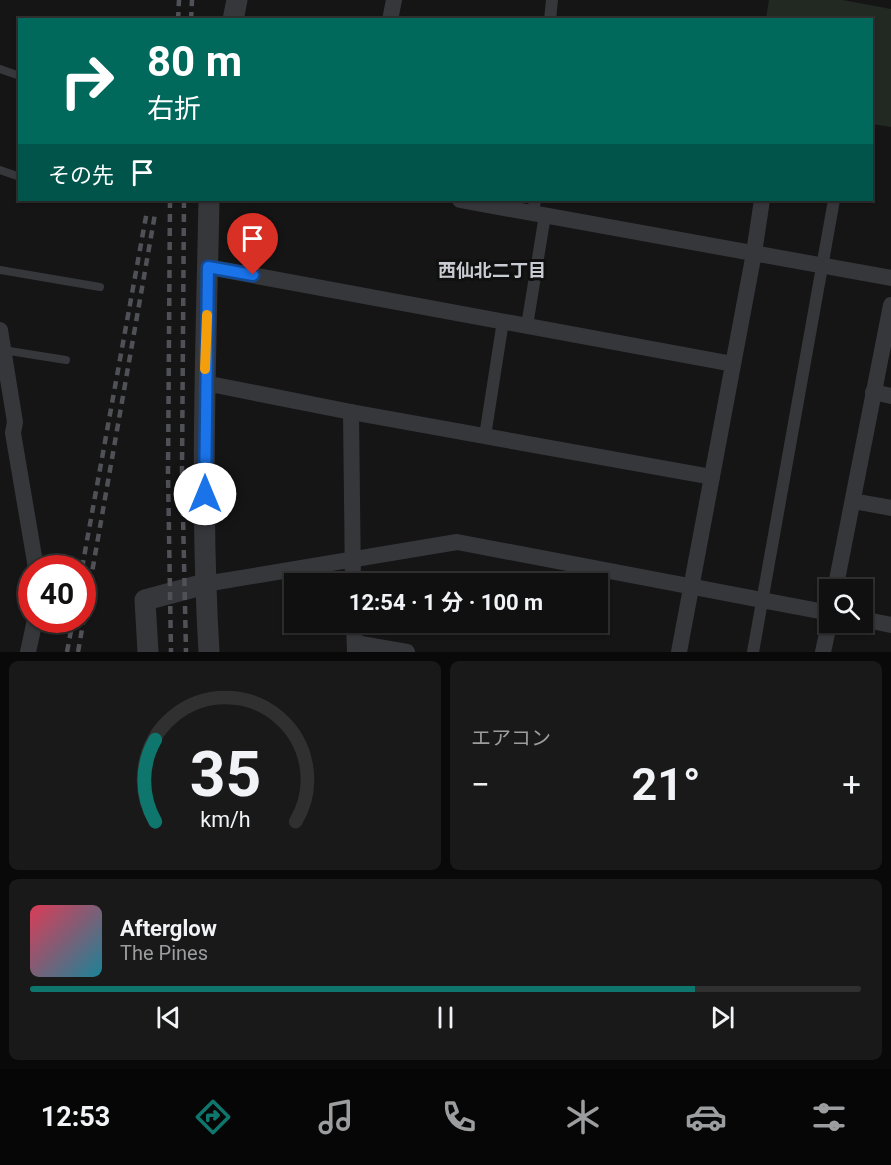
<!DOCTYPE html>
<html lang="ja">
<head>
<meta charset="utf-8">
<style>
	:root { --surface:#101010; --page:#191919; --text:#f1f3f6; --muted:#9c9d9f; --line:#303030; --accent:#0f766e }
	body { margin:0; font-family:Roboto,"Noto Sans JP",sans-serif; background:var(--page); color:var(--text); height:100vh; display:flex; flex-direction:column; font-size:22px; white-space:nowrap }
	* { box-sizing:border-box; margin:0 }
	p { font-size:20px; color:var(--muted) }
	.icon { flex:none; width:33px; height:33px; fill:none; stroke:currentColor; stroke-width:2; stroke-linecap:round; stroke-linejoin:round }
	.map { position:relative; height:652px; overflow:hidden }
	.drawer { display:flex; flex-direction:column; gap:9px; padding:9px; background:#090909; flex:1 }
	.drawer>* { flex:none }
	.banner { position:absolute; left:18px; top:18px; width:855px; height:183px; border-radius:0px; box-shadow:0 2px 4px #0004,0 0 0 2px var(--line); background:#00695c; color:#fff; overflow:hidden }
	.buttons { position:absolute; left:819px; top:579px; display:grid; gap:12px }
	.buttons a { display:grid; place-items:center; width:54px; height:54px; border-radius:0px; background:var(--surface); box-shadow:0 2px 4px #0004,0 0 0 2px var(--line); font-size:30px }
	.speed { position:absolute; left:18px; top:555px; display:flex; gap:12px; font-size:30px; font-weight:700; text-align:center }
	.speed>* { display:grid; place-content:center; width:78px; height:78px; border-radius:50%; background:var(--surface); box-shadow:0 2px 4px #0004,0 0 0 2px var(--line); line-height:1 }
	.speed .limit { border:9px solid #d22; background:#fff; color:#111 }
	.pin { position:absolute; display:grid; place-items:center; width:51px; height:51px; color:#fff; margin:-62px -26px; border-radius:50% 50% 50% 0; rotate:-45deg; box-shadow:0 0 6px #0007 }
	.pin .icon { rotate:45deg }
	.me { position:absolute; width:66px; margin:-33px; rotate:0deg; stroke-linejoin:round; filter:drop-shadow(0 0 4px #0008) }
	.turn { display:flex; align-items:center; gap:21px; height:126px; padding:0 30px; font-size:27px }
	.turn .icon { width:78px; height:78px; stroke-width:2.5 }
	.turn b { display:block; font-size:42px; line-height:51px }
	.then { display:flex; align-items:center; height:57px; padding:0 30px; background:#0003; gap:12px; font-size:22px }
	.big { font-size:45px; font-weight:700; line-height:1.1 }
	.drawer .widget { flex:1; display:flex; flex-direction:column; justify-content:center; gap:9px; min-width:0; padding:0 21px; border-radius:9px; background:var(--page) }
	.drawer .dial { align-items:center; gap:0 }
	.dial svg { height:156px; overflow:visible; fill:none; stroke:var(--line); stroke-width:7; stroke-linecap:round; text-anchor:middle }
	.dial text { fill:var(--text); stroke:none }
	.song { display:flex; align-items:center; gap:18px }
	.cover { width:72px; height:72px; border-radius:9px; background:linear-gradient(135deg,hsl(350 70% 55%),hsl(190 70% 35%)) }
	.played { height:6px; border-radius:3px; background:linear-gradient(90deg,var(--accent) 80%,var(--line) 80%) }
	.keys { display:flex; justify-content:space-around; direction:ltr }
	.heat { display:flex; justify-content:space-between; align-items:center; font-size:33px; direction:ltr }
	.drawer .tiles { flex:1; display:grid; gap:9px; grid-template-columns:1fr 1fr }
	.widget:last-child { grid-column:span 2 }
	.trip { position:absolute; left:284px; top:573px; width:324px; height:60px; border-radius:0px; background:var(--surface); box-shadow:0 2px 4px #0004,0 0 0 2px var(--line); font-weight:700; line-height:60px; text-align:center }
	.tab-bar { display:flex; height:96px; justify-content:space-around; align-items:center; background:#060606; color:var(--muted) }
	.tab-bar .icon { width:42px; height:42px }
	.tab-bar .on { color:var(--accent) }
	.tab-bar b { font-size:27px; color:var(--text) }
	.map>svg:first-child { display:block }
	.green { fill:#212922 }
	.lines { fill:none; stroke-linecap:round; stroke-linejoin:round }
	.service { stroke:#36373b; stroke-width:8 }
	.pedestrian { stroke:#36373b; stroke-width:12 }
	.minor { stroke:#36373b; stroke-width:16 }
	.tertiary { stroke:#36373b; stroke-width:21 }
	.rail { stroke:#4f5156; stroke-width:4.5; stroke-dasharray:8 6; stroke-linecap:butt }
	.route-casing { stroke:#114b97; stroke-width:15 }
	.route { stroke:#1a73e8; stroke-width:10 }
	.slow { stroke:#f59e0b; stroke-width:10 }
	.labels { text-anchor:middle; stroke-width:6; stroke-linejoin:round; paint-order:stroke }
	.neighbourhood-label { font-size:18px; font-weight:bold; fill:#c9cbd2; stroke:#101011 }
</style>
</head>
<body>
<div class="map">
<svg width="891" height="652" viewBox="0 0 891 652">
	<rect width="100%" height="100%" fill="#151516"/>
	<path class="green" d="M769 0H843L891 9V127L872 124V20L766 19Z"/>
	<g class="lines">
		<g class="service">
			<path d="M0 69 20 76"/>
			<path d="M0 170 20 177"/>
			<path d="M0 270 100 287"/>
			<path d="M3 350 66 360"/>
		</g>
		<g class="pedestrian">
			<path d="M550 20 552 0"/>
			<path d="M533 213 535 200"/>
			<path d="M527 326 545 215"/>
			<path d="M485 436 503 321"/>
			<path d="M753 652 834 200"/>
		</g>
		<g class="minor">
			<path d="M390 20 394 0"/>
			<path d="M460 200 891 278"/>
			<path d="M208 267 733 364"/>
			<path d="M0 330 15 422 13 433 36 568"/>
			<path d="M205 383 351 412 712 477"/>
			<path d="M873 392 891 396"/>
			<path d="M351 412 353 584"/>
			<path d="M853 501 891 508"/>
			<path d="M205 584 457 542 830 613"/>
			<path d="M835 590 891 305"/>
			<path d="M862 619 891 625"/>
			<path d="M354 622 355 652"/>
			<path d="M355 643 407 652"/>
			<path d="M28 652 35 620"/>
			<path d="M679 652 754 253 762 200"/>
			<path d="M823 652 830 620"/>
		</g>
		<g class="tertiary">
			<path d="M233 20 237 0"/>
			<path d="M148 652 145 600 205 584"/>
			<path d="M209 652C200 502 206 350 209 200"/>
		</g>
		<g class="rail">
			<path d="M178 20 179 0"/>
			<path d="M191 20 192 0"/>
			<path d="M170 200 168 473 171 652"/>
			<path d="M184 200 182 470 186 652"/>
			<path d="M82 568 147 211"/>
			<path d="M67 652 73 620"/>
			<path d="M78 652 155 214"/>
		</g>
	</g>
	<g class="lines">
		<defs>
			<path id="route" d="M205 494 208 267 253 275"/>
		</defs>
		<use href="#route" class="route-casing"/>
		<use href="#route" class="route"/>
		<path class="slow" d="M205 369 207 315"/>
	</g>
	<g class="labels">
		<g class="neighbourhood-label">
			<text x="492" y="277">西仙北二丁目</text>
		</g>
	</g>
</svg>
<div class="buttons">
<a><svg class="icon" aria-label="search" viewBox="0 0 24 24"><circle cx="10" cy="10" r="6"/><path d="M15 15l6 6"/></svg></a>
</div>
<div class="speed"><div class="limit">40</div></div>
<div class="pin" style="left:253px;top:275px;background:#d93025"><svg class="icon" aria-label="arrive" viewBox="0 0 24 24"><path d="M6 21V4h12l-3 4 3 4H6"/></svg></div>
<svg class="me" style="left:205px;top:494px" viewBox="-20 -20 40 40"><circle r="19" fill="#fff"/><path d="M0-13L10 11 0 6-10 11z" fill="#1a73e8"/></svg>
<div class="trip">12:54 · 1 分 · 100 m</div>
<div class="banner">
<div class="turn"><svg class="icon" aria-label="right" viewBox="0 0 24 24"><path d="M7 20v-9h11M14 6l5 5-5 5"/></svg><div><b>80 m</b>右折</div></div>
<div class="then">その先<svg class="icon" aria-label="arrive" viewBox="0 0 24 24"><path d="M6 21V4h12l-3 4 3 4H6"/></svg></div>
</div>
</div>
<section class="drawer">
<div class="tiles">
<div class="widget dial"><svg viewBox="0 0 100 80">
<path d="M14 69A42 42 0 1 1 86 69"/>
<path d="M14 69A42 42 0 0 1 14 27" stroke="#0f766e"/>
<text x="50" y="56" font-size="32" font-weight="700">35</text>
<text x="50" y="72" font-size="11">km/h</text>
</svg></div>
<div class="widget"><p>エアコン</p>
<div class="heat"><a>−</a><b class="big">21°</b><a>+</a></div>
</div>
<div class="widget">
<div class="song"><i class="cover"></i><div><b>Afterglow</b><p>The Pines</p></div></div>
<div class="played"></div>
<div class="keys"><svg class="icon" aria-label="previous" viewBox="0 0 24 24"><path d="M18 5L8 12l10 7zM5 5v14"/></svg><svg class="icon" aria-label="pause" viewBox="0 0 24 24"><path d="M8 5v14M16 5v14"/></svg><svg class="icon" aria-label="next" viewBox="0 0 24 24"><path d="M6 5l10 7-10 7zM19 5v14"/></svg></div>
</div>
</div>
</section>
<nav class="tab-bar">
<b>12:53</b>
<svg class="icon on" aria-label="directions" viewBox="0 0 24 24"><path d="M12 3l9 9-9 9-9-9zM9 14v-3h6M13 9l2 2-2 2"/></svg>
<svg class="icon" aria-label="music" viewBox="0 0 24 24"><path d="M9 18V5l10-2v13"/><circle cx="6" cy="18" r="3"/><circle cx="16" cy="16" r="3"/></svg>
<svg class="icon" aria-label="phone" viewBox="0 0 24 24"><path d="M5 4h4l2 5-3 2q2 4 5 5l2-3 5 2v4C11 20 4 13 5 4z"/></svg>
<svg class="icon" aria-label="climate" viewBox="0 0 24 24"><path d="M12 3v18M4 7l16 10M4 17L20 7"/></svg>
<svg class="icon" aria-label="car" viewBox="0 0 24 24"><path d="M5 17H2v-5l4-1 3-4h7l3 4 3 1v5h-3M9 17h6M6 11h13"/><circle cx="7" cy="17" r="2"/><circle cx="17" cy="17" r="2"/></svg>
<svg class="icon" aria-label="filters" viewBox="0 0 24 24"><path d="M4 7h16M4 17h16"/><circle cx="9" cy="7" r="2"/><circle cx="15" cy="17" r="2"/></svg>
</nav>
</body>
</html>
